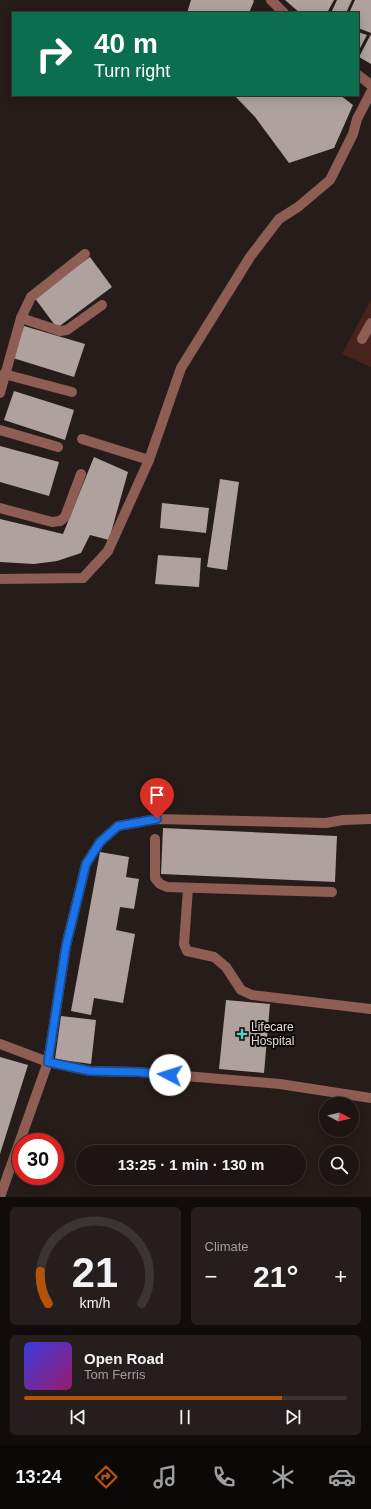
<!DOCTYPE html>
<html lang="en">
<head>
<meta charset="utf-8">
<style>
	:root { --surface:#1c1514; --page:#251e1d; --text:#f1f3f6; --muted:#a09fa0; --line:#3a3434; --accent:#b45309 }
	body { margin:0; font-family:Arial,sans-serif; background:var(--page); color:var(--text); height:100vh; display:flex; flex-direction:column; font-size:15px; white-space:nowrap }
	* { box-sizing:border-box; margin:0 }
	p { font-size:13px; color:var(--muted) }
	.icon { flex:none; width:22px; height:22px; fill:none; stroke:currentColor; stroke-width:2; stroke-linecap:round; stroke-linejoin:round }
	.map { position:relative; height:1197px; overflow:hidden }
	.sheet { display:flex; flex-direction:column; gap:10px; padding:10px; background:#0f0c0b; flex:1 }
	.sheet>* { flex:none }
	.guide { position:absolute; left:12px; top:12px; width:347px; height:84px; border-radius:0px; box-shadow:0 2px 10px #0003,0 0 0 1px var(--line); background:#0b6e4f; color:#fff; overflow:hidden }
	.needle { width:26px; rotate:97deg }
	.buttons { position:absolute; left:319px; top:1097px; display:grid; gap:8px }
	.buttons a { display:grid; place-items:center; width:40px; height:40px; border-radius:50%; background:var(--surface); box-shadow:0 2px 10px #0003,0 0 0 1px var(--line); font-size:20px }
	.speed { position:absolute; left:12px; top:1133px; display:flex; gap:8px; font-size:20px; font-weight:700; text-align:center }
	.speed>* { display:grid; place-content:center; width:52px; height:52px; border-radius:50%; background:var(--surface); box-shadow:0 2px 10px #0003,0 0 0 1px var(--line); line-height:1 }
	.speed .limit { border:6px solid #d22; background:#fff; color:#111 }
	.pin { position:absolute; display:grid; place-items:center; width:34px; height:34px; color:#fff; margin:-41px -17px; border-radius:50% 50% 50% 0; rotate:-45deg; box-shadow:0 0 4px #0007 }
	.pin .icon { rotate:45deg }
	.me { position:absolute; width:44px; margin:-22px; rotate:275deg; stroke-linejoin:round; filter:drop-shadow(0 0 3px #0008) }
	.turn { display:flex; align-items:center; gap:14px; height:84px; padding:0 16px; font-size:18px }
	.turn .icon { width:52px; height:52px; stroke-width:2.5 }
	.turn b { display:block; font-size:28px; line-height:34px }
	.big { font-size:30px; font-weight:700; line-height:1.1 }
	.sheet .tile { flex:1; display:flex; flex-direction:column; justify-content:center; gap:6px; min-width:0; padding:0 14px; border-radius:6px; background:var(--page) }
	.sheet .dial { align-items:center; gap:0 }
	.dial svg { height:104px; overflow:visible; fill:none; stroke:var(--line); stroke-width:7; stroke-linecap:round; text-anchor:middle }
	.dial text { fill:var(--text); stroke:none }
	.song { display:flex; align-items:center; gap:12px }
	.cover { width:48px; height:48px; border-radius:6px; background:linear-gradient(135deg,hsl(240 70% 55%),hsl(320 70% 35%)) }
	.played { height:4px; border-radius:2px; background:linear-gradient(90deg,var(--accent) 80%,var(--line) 80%) }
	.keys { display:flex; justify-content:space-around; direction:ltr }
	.heat { display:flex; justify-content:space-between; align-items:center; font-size:22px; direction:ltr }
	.sheet .tiles { flex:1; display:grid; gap:10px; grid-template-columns:1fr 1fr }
	.tile:last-child { grid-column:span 2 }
	.trip { position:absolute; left:76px; top:1145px; width:230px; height:40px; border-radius:20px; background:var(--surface); box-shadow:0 2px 10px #0003,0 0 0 1px var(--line); font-weight:700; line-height:40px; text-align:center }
	.tab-bar { display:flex; height:64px; justify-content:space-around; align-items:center; background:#0b0808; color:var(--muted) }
	.tab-bar .icon { width:28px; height:28px }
	.tab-bar .on { color:var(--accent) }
	.tab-bar b { font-size:18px; color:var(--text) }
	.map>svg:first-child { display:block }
	.green { fill:#48231b }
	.building { fill:#afa19e }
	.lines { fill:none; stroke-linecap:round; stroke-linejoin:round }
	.minor { stroke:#8e5d53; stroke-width:10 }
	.route-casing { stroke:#114b97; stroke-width:10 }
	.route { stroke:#1a73e8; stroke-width:7 }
	.poi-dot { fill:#59cebe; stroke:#0c0807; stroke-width:1.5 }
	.labels { text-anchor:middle; stroke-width:4; stroke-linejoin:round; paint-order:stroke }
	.poi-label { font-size:12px; fill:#e2dbda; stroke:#0c0807; text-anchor:start }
</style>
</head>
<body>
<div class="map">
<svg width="371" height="1197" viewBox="0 0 371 1197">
	<rect width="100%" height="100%" fill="#261c1a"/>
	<path class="green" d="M371 300V367L342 354Z"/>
	<g class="building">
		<path d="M191 0H253L254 1 249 13H187Z"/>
		<path d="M285 0H334L327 13H300Z"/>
		<path d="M337 0H352L346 13H331Z"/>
		<path d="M355 0H371V33L358 28V13H349Z"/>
		<path d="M358 32 367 35 358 52Z"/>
		<path d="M371 34V64L359 57Z"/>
		<path d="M234 95H340L353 105 334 148 289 163 255 117Z"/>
		<path d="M90 257 112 287 57 328 34 297Z"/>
		<path d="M24 326 85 344 74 377 13 358Z"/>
		<path d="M14 391 74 410 65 440 4 420Z"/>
		<path d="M0 446 59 462 49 496 0 482Z"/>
		<path d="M94 457 128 472 109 540 90 535 81 553 57 561 34 564 0 562V519L63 534Z"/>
		<path d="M220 479 239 482 227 570 207 567Z"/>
		<path d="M162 503 209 508 206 533 160 528Z"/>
		<path d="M158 555 201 558 199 587 155 584Z"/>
		<path d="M163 828 337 836 335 882 161 874Z"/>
		<path d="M100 852 129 857 126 877 139 879 134 909 120 907 116 930 135 934 123 1003 94 998 91 1015 71 1011Z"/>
		<path d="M226 1000 270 1004 264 1073 219 1069Z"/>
		<path d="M61 1016 96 1020 91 1064 55 1059Z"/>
		<path d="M0 1057 28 1065 0 1154Z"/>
	</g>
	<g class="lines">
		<g class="minor">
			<path d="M271 0 284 13"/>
			<path d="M358 75 371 85"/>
			<path d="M21 318 60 331 67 330 102 305"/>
			<path d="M362 339 371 323"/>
			<path d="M4 374 72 392"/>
			<path d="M0 393 21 318 31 297 85 254"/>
			<path d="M0 430 58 447"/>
			<path d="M82 439 149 460"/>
			<path d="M0 508 52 522 60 521 65 517 81 474"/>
			<path d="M0 579 83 578 108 551 149 460 181 368 250 257 279 219 298 207 330 180 353 134 357 119 371 92"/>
			<path d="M155 839V878L160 884 167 887 332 892"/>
			<path d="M188 888 184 944 187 951 214 957 226 967 241 990 252 995 371 1009"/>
			<path d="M0 1044 48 1062 90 1071 138 1072 280 1084 371 1098"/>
			<path d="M0 1197 48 1062 66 946 86 864 100 842 118 826 157 819 326 823 343 820 371 819"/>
		</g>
	</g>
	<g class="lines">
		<defs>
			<path id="route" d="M157 819 118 826 100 842 86 864 66 946 48 1062 90 1071 138 1072 170 1075"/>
		</defs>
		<use href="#route" class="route-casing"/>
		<use href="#route" class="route"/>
	</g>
	<path class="poi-dot" d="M240 1028h4v4h4v4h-4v4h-4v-4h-4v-4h4z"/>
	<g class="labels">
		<g class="poi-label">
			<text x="251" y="1031">Lifecare<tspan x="251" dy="14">Hospital</tspan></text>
		</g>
	</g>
</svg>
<div class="buttons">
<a><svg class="needle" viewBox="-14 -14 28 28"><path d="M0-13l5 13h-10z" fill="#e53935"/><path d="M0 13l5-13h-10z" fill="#a09fa0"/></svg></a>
<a><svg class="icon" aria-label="search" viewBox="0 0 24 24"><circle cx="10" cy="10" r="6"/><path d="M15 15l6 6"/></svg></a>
</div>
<div class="speed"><div class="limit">30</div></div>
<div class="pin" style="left:157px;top:819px;background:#d93025"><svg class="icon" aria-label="arrive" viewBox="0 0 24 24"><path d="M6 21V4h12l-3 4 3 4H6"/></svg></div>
<svg class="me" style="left:170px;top:1075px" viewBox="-20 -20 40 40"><circle r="19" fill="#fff"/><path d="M0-13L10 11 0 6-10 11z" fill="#1a73e8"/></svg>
<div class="trip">13:25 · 1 min · 130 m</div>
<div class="guide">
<div class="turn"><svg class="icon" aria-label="right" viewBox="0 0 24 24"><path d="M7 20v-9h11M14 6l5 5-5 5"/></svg><div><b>40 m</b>Turn right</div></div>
</div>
</div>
<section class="sheet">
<div class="tiles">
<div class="tile dial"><svg viewBox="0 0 100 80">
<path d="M14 69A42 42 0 1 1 86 69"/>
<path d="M14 69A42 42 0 0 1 8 44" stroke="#b45309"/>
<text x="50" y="56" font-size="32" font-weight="700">21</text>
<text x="50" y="72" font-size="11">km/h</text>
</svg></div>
<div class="tile"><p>Climate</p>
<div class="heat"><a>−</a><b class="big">21°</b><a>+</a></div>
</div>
<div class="tile">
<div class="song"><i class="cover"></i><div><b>Open Road</b><p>Tom Ferris</p></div></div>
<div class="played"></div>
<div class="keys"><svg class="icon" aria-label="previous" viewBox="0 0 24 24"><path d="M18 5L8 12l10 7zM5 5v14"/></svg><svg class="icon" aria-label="pause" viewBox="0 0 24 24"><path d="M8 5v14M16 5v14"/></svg><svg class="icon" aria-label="next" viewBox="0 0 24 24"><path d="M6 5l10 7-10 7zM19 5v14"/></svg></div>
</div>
</div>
</section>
<nav class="tab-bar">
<b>13:24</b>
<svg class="icon on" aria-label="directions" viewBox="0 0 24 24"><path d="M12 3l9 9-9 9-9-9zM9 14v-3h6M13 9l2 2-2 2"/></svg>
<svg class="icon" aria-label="music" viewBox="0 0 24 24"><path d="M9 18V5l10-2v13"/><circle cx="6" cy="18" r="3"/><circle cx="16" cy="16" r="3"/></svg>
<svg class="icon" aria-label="phone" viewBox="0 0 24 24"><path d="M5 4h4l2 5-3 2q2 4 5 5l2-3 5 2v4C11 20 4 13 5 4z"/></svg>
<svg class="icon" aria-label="climate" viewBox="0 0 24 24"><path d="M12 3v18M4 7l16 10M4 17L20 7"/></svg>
<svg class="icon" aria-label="car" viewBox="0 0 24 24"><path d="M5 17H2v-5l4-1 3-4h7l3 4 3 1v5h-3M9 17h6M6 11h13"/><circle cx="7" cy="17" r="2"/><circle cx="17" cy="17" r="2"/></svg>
</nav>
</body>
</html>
